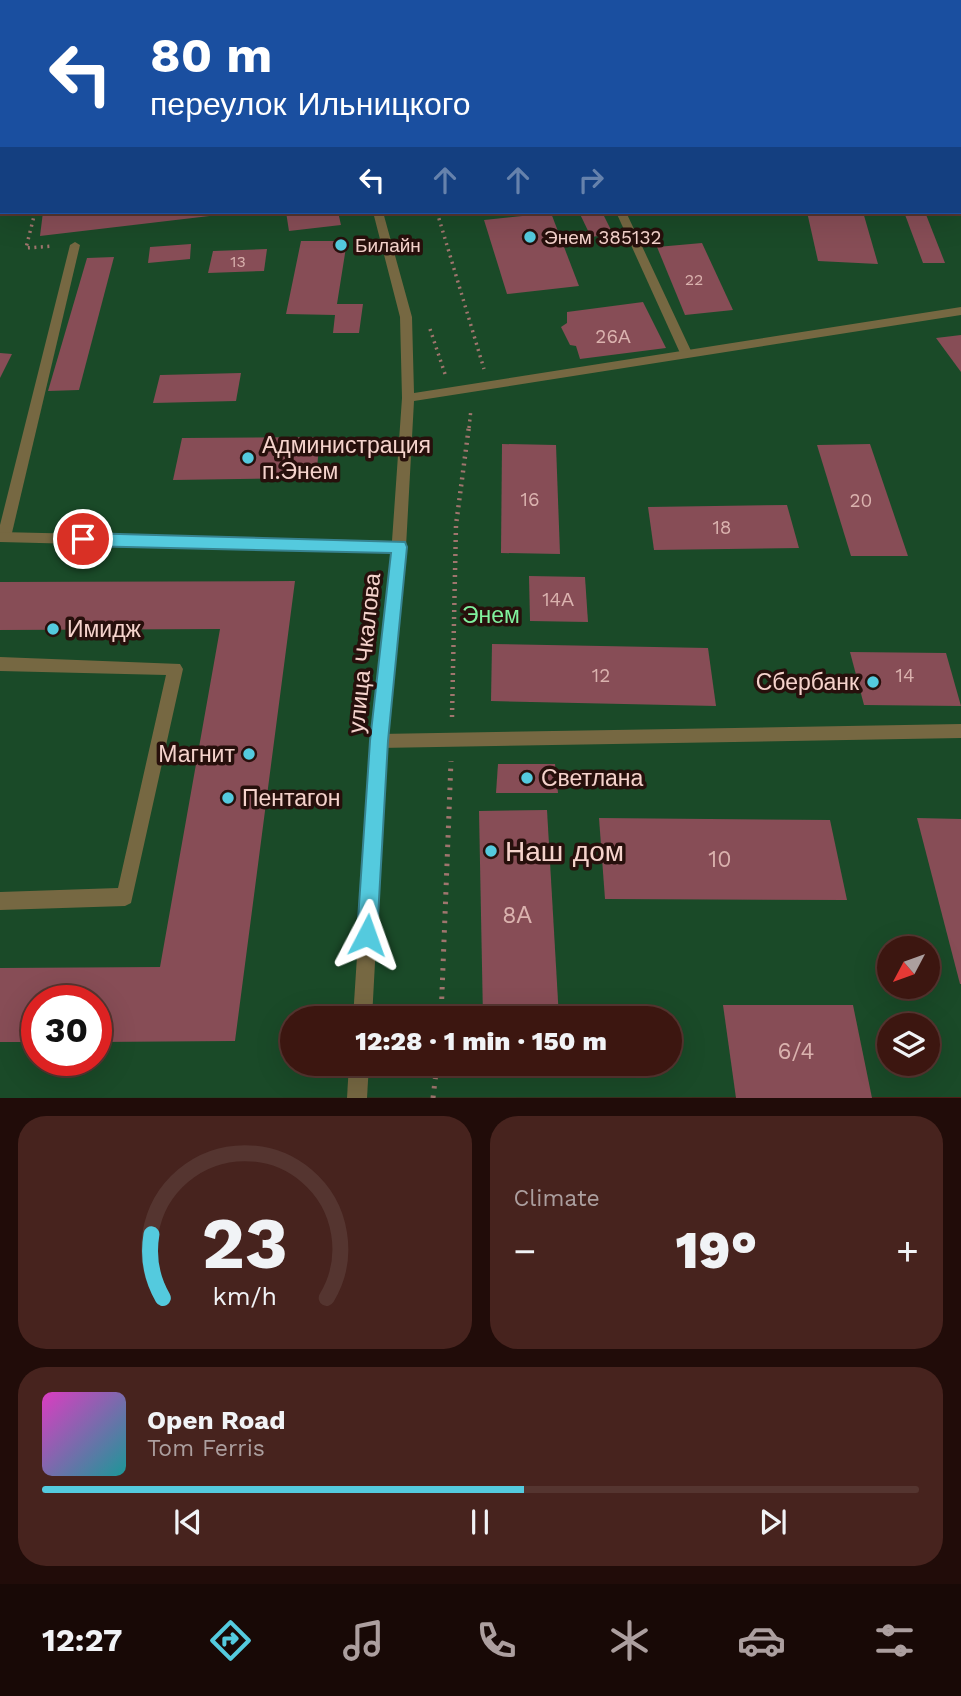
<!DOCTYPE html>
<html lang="en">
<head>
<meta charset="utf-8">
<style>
	:root { --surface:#3c1610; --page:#47231e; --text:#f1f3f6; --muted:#ac9f9f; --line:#553530; --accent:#54cade }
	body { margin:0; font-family:"Work Sans",sans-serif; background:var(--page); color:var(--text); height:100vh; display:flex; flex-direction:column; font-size:26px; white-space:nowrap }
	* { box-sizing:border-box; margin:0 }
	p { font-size:23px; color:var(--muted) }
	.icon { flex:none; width:38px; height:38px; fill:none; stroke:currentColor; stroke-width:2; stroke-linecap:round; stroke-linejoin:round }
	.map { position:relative; height:1098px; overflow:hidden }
	.panel { display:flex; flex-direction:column; gap:18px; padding:18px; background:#210c09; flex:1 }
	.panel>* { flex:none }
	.top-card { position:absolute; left:0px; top:0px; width:962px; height:214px; box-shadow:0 7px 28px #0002,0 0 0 2px var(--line); background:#1a4fa0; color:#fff; overflow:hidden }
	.needle { width:46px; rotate:229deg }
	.buttons { position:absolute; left:877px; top:936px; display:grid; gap:14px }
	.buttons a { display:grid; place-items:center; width:63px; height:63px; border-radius:50%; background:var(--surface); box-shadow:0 7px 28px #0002,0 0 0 2px var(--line); font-size:35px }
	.speed { position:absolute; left:21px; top:985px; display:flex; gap:14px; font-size:35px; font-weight:700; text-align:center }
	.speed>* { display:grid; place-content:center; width:91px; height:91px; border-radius:50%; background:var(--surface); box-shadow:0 7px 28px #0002,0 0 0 2px var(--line); line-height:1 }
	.speed .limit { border:10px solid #d22; background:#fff; color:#111 }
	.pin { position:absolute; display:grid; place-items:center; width:60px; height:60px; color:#fff; margin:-30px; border:4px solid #fff; border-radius:50%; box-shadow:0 2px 7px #0007 }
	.me { position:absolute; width:77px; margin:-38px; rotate:4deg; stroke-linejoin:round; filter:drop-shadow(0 0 5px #0008) }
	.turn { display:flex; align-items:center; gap:24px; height:147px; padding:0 35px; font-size:32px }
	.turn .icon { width:91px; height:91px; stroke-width:2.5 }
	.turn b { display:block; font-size:49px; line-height:60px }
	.lanes { display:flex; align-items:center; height:66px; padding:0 35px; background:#0003; justify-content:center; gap:35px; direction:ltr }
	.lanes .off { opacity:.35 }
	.big { font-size:52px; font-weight:800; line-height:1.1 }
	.panel .tile { flex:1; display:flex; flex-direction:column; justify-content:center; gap:10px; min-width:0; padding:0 24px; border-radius:28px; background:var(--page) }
	.panel .dial { align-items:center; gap:0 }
	.dial svg { height:182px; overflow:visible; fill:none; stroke:var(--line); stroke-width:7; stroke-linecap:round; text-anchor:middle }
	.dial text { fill:var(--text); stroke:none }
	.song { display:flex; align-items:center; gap:21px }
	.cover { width:84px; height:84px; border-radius:10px; background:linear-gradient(135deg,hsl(310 70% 55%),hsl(180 70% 35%)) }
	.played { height:7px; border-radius:4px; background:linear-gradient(90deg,var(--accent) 55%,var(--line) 55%) }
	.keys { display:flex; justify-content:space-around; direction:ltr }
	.heat { display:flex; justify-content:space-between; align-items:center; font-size:38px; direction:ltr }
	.panel .tiles { flex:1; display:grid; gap:18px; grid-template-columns:1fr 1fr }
	.tile:last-child { grid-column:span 2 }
	.trip { position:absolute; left:280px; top:1006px; width:402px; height:70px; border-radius:35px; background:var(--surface); box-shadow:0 7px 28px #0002,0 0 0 2px var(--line); font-weight:800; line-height:70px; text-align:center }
	.tab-bar { display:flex; height:112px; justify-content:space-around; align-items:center; background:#180906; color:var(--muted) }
	.tab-bar .icon { width:49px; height:49px }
	.tab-bar .selected { color:var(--accent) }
	.tab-bar b { font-size:32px; color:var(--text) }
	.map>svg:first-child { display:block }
	.green { fill:#1a4a28; fill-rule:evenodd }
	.building { fill:#874d56 }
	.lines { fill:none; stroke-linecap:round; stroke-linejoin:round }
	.path-far2 { stroke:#a0756e; stroke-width:3.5; stroke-dasharray:2 4.5; stroke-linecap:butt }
	.path-far1 { stroke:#a0756e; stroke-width:4.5; stroke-dasharray:2 5; stroke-linecap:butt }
	.path { stroke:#a0756e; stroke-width:5; stroke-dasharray:2.5 7; stroke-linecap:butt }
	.service { fill:#766842; fill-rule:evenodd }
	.minor { fill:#766842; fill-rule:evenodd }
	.route { fill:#54cade; stroke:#378390; stroke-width:2 }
	.poi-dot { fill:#54cade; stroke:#27100c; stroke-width:2.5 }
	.labels { text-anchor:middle; stroke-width:7; stroke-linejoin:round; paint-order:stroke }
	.far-number-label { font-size:16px; fill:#dab2ae }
	.far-poi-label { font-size:19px; fill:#f5d3cc; stroke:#27100c; text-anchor:start }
	.number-label { font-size:19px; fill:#dab2ae }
	.poi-label { font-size:23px; fill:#f5d3cc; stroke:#27100c; text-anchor:start }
	.park-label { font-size:23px; fill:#80f29e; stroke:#27100c }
	.street-label { font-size:23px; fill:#f5d3cc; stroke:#27100c }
	.near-number-label { font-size:23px; fill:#dab2ae }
	.near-poi-label { font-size:28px; fill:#f5d3cc; stroke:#27100c; text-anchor:start }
</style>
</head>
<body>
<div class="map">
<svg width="961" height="1098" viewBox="0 0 961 1098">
	<rect width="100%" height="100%" fill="#501d16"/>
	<path class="green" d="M0 0H961V1097L0 1098ZM2 2H961V212H2ZM889 948H928V987H889ZM37 1001H96V1060H37ZM292 1018H670V1064H292ZM889 1026H928V1064H889Z"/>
	<g class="building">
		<path d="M43 212H235V213L40 236Z"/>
		<path d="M286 212H338L341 225 289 231Z"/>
		<path d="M579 212H602L613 234 591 237Z"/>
		<path d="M807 212H863L878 264 818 261Z"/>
		<path d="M904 212H925L945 263H923Z"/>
		<path d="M551 213 579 286 507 294 484 220Z"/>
		<path d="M301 241H347L337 304H363L359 333H333L335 315 286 314Z"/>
		<path d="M702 243 733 310 685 315 657 247Z"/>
		<path d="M191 244 190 259 148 263 150 247Z"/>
		<path d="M267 249 264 271 208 273 213 251Z"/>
		<path d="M114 257 79 390 48 391 87 258Z"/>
		<path d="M643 302 666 348 580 359 576 346 570 345 561 327 567 323V312Z"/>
		<path d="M961 335V372L936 338Z"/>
		<path d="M0 353 12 354 0 378Z"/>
		<path d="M241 373 236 401 153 403 160 375Z"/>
		<path d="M320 437 316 478 173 480 182 438Z"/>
		<path d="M502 444 556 445 560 554 501 553Z"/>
		<path d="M870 444 908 556H851L817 445Z"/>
		<path d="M787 505 799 548 654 550 648 507Z"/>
		<path d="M529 576 585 577 588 622 530 621Z"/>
		<path d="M295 581 235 1041 96 1042V1001H37V1042H0V968L160 967 220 629 0 630V582Z"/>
		<path d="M492 644 708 648 716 706 491 701Z"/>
		<path d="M850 652 946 653 961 706 864 705Z"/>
		<path d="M498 764H555L558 793H496Z"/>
		<path d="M547 810 559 1018H483L479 811Z"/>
		<path d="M599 818 830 820 847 900 605 899Z"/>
		<path d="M917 818 961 819V984H960Z"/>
		<path d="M723 1005H853L872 1098H736Z"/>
	</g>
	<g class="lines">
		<g class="path-far2">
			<path d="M35 212 26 248 53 246"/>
			<path d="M437 212 484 369"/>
			<path d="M430 329 445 374"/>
			<path d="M469 428 471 409"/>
		</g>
		<path class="path-far1" d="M452 717 456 525 469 426"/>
		<g class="path">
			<path d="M441 1018 451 761"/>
			<path d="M433 1098 437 1064"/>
		</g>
		<g class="service">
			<path d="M589 0H597L598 2H590Z"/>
			<path d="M651 0H659L660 2H652Z"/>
			<path d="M765 0H773L774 2H766Z"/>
			<path d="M616 212H626L692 353 690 356H682L680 353Z"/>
			<path d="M75 242 80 245 11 537 9 541H0V525L70 245Z"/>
			<path d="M0 657 180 664 183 669 131 903 125 906 0 910V892L118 888 166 675 0 671Z"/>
			<path d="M961 724V738L379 748 373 746 371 741 373 736 379 734Z"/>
		</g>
		<g class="minor">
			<rect x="327" y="0" width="8" height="2"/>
			<path d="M373 212H383L412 317 414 393 961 307V315L414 401 406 547 387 741 372 1018H353L371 741 391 552 0 542V532L392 541 402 398 400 317Z"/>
			<path d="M349 1064H369L367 1098H347Z"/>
		</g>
	</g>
	<path class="route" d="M83 533 405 542 407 547 388 741 377 935 374 943 367 946 360 943 357 935 370 741 391 553 83 546 75 539Z"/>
	<g class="poi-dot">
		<circle cx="530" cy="237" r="7"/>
		<circle cx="341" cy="245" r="7"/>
		<circle cx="248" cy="458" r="7"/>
		<circle cx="53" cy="629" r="7"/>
		<circle cx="873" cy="682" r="7"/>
		<circle cx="249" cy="754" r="7"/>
		<circle cx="527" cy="778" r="7"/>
		<circle cx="228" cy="798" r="7"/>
		<circle cx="491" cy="851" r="7"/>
	</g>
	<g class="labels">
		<g class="far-number-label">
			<text x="238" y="267">13</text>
			<text x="694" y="285">22</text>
		</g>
		<g class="far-poi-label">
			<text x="544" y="244">Энем 385132</text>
			<text x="355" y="252">Билайн</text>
		</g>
		<g class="number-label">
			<text x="613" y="343">26А</text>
			<text x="530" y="506">16</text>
			<text x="861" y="507">20</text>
			<text x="722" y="534">18</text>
			<text x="558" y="606">14А</text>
			<text x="601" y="682">12</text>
			<text x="905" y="682">14</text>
		</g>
		<g class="poi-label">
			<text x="262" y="453">Администрация<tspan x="262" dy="26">п.Энем</tspan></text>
			<text x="67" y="637">Имидж</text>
			<text x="859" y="690" text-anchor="end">Сбербанк</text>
			<text x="235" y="762" text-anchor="end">Магнит</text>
			<text x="541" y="786">Светлана</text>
			<text x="242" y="806">Пентагон</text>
		</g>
		<g class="park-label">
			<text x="491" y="623">Энем</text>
		</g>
		<g class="street-label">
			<text transform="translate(364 653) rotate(-84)" y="8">улица Чкалова</text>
		</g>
		<g class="near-number-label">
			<text x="720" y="867">10</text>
			<text x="517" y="923">8А</text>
			<text x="796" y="1059">6/4</text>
		</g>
		<g class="near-poi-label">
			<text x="505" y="861">Наш дом</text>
		</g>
	</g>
</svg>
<div class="buttons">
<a><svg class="needle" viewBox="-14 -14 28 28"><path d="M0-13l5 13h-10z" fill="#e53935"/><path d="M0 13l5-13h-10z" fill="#ac9f9f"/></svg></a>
<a><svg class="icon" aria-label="layers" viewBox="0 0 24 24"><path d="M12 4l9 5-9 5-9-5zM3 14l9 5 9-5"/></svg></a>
</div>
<div class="speed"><div class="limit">30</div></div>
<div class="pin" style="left:83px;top:539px;background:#d93025"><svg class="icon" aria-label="arrive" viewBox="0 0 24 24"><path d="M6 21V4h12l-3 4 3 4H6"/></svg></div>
<svg class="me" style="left:367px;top:935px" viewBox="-20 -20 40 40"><path d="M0-17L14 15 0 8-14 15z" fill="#54cade" stroke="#fff" stroke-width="4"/></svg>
<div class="trip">12:28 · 1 min · 150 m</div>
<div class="top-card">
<div class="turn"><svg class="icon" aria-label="left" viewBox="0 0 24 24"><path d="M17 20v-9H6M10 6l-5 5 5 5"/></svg><div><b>80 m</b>переулок Ильницкого</div></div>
<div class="lanes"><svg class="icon" aria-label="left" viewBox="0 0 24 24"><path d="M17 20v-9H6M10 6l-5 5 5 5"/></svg><svg class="icon off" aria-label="ahead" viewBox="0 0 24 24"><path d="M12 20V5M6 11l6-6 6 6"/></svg><svg class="icon off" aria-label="ahead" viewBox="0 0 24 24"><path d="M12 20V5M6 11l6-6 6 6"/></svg><svg class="icon off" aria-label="right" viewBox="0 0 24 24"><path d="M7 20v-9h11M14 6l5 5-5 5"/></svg></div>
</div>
</div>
<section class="panel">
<div class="tiles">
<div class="tile dial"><svg viewBox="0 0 100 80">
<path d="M14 69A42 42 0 1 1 86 69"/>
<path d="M14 69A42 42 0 0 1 9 41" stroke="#54cade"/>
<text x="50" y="56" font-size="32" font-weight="700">23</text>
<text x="50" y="72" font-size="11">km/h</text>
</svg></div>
<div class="tile"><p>Climate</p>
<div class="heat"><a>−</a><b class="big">19°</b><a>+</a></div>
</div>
<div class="tile">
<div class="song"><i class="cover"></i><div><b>Open Road</b><p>Tom Ferris</p></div></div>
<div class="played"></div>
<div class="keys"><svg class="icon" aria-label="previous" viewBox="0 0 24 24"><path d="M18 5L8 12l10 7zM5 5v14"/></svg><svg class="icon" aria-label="pause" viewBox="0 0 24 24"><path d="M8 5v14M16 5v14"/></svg><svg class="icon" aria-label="next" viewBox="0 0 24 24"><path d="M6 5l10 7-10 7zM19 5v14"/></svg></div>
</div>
</div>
</section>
<nav class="tab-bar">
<b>12:27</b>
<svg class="icon selected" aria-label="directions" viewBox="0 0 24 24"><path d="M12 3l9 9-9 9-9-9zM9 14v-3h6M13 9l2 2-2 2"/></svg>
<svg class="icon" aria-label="music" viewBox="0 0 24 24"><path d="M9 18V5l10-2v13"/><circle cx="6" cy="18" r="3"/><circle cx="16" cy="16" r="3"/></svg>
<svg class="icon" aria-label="phone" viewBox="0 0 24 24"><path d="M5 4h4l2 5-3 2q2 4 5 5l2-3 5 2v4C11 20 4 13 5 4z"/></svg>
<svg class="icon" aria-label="climate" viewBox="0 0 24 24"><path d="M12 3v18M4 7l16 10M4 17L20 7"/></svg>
<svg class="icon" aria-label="car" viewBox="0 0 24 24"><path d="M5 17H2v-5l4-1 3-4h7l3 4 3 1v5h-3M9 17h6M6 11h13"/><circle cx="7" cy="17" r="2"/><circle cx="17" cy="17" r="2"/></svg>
<svg class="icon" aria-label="filters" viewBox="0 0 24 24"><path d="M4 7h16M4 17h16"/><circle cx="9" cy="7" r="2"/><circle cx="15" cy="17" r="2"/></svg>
</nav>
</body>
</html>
